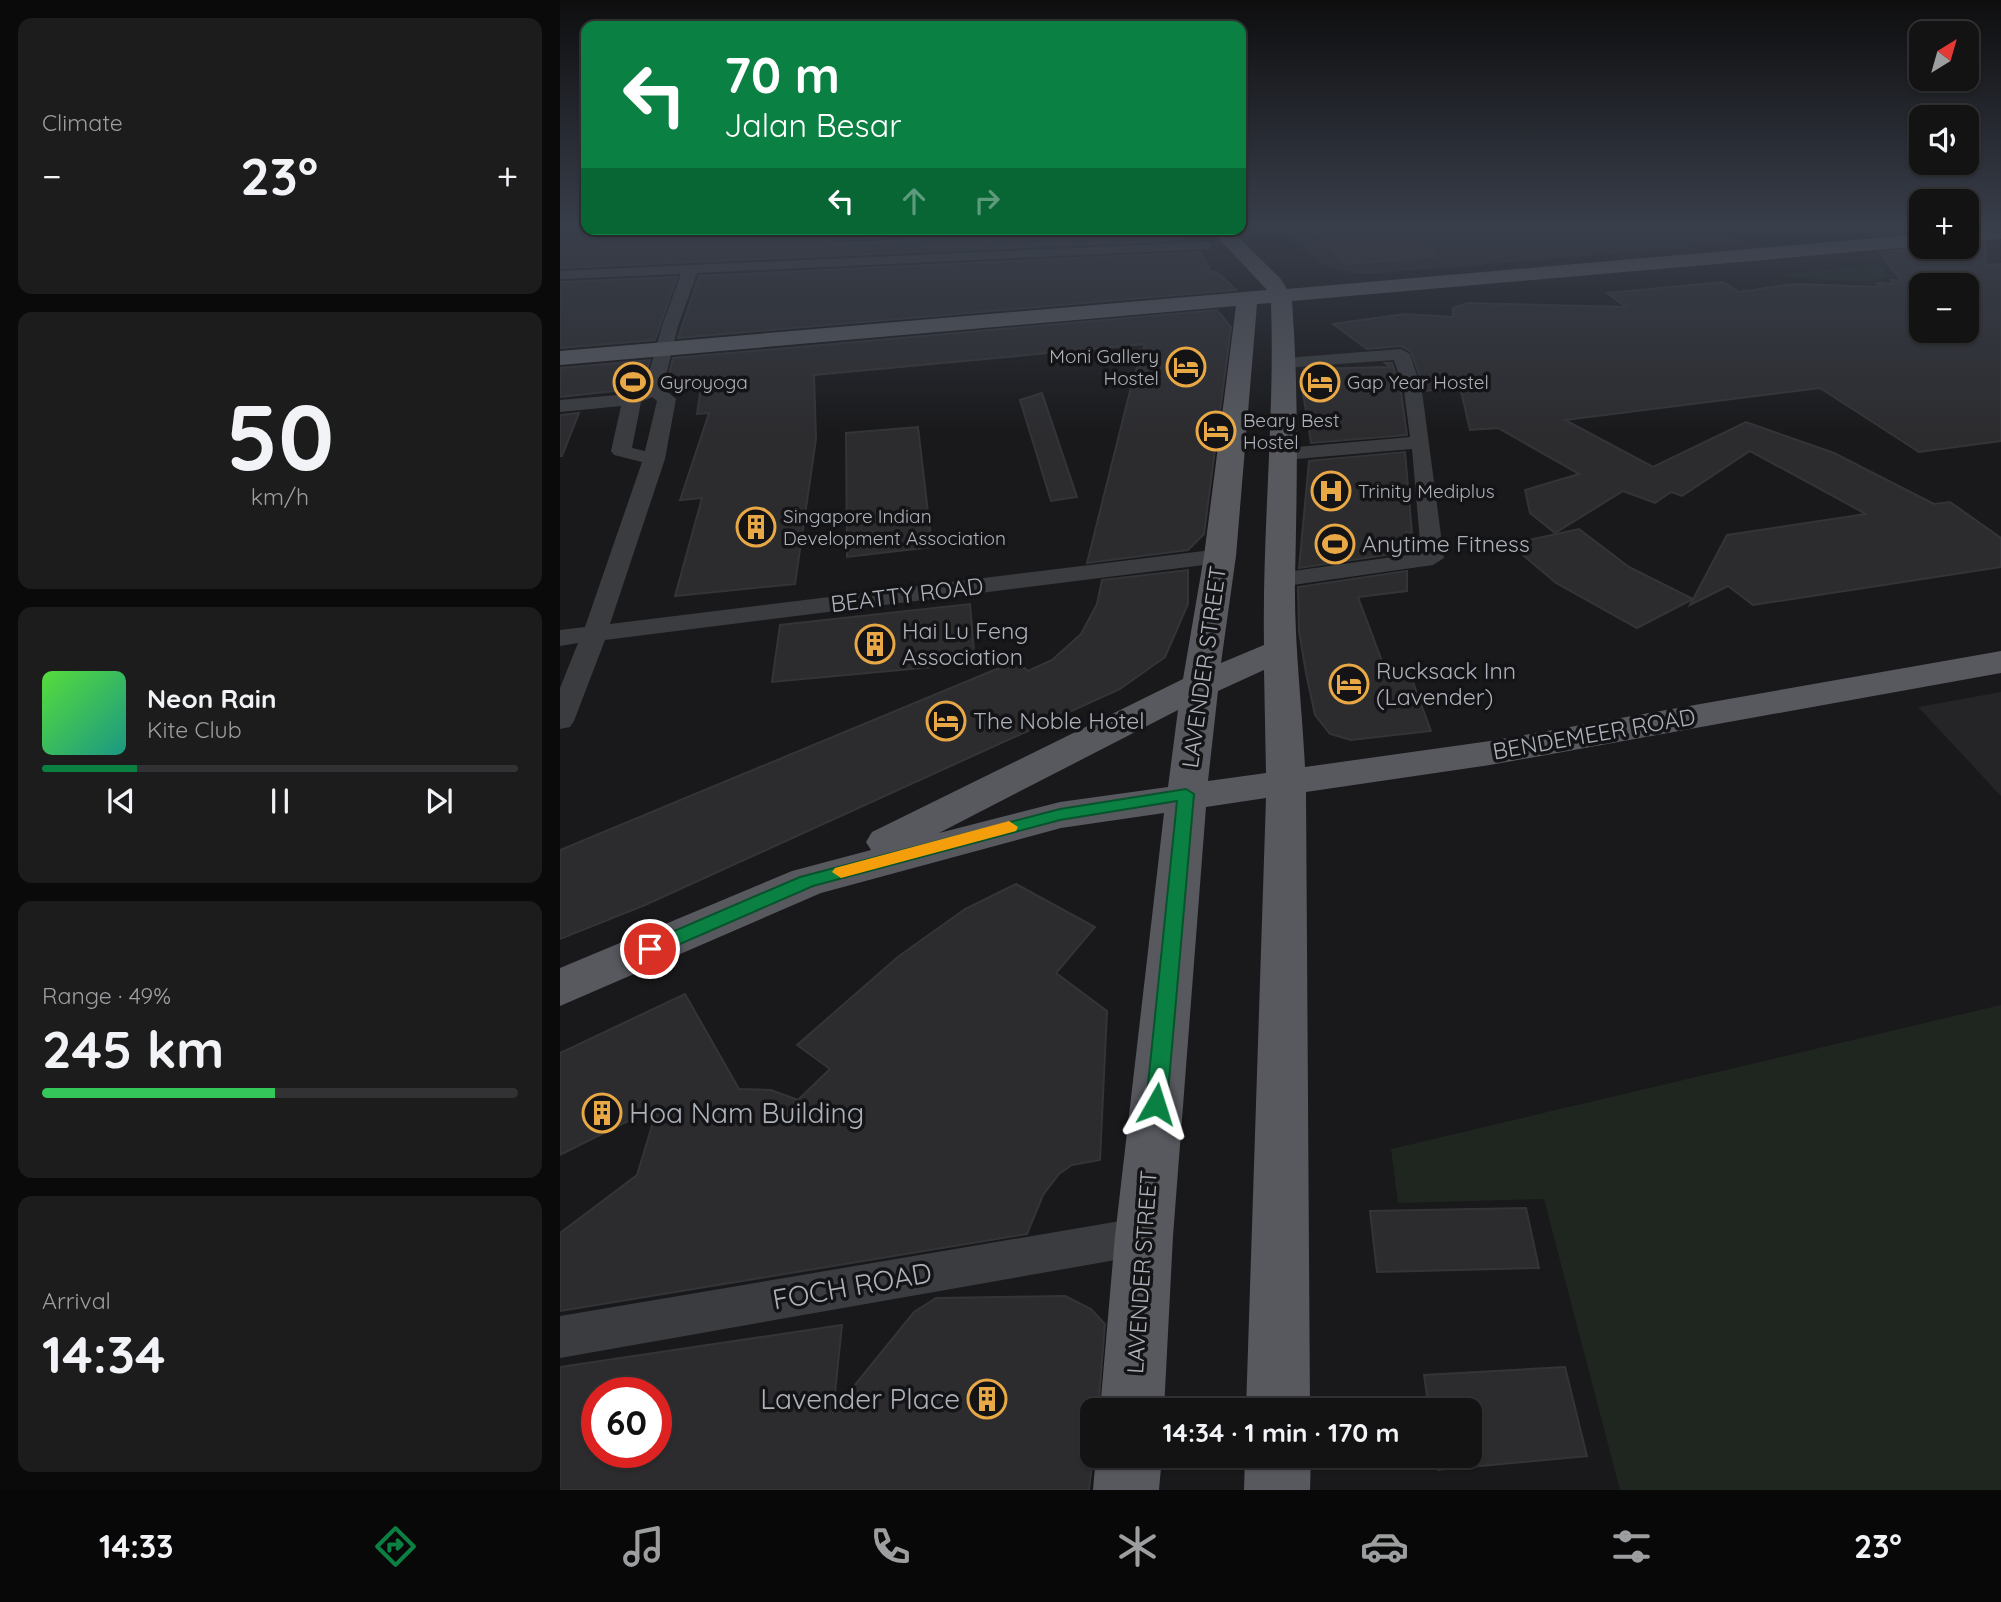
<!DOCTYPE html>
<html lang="en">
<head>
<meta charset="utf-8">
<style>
	:root { --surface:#131314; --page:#1c1c1d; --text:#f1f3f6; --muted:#9d9ea0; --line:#323234; --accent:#0b8043 }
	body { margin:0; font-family:Quicksand,sans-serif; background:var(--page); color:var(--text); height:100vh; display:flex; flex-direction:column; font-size:26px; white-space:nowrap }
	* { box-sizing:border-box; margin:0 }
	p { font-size:23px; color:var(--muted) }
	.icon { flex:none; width:38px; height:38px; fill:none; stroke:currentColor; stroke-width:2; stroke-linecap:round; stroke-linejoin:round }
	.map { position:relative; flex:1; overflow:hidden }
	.sheet { display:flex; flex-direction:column; gap:18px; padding:18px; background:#0a0a0b; width:560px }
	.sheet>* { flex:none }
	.banner { position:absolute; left:21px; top:21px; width:665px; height:214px; border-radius:14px; box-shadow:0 2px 5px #0004,0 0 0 2px var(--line); background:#0b8043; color:#fff; overflow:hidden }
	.needle { width:46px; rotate:37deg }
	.tools { position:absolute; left:1349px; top:21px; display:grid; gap:14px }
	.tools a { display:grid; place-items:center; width:70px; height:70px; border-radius:14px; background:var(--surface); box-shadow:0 2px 5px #0004,0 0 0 2px var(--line); font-size:35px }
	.speed { position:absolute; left:21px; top:1377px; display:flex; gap:14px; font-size:35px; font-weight:700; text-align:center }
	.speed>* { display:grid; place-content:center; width:91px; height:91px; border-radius:50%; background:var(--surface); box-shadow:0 2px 5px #0004,0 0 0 2px var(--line); line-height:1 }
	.speed .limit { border:10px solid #d22; background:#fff; color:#111 }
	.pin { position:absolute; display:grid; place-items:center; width:60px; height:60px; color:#fff; margin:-30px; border:4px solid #fff; border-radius:50%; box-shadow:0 2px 7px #0007 }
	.me { position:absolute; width:77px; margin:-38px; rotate:6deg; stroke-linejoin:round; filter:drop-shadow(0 0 5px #0008) }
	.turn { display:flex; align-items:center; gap:24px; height:147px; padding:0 28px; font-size:32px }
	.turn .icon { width:91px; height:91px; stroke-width:2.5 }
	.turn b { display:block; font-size:49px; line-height:60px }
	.lanes { display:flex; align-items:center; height:66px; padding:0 28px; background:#0003; justify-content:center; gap:35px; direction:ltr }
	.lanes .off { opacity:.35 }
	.big { font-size:52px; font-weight:700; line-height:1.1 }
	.sheet .card { flex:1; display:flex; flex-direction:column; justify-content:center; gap:10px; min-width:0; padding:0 24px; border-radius:14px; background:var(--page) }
	.sheet .dial { align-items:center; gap:0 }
	.dial b { font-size:91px; line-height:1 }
	.song { display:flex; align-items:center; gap:21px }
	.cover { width:84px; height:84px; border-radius:10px; background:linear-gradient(135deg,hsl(110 70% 55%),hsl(170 70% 35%)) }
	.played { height:7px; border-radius:4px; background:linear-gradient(90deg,var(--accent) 20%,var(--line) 20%) }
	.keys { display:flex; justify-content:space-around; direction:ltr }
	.heat { display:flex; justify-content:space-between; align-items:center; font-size:38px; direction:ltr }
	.charge { height:10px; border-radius:5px; background:linear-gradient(90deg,#34c759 49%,var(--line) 0) }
	.trip { position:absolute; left:520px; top:1398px; width:402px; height:70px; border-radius:14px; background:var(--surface); box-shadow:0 2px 5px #0004,0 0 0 2px var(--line); font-weight:700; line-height:70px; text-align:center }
	.tab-bar { display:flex; height:112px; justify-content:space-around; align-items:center; background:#080808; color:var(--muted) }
	.tab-bar .icon { width:49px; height:49px }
	.tab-bar .active { color:var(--accent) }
	.tab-bar b { font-size:32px; color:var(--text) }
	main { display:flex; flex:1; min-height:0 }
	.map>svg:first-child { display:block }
	.built { fill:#252528 }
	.green { fill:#1f2620 }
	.building { fill:#2c2c2f; stroke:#333437; stroke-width:2; fill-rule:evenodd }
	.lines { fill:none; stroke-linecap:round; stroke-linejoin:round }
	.minor { fill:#3a3c40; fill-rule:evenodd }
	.primary { fill:#57595f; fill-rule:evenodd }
	.route { fill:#0b8043; stroke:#07532c; stroke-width:2 }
	.slow { fill:#f59e0b }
	.labels { text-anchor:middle; stroke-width:7; stroke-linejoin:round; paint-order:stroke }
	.far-poi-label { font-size:19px; fill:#acb1ba; stroke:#141416; text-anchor:start }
	.poi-label { font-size:23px; fill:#acb1ba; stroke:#141416; text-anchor:start }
	.street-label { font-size:23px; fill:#acb1ba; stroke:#141416 }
	.near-poi-label { font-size:28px; fill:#acb1ba; stroke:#141416; text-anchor:start }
	.near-street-label { font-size:28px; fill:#acb1ba; stroke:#141416 }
</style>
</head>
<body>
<main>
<section class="sheet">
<div class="card"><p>Climate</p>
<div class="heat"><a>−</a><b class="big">23°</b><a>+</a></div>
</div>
<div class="card dial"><b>50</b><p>km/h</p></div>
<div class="card">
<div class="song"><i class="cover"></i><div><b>Neon Rain</b><p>Kite Club</p></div></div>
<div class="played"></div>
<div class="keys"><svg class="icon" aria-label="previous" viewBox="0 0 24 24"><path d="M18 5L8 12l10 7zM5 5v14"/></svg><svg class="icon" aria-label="pause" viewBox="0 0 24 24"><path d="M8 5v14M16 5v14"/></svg><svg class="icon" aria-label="next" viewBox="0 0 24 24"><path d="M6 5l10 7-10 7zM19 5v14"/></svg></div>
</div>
<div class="card"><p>Range · 49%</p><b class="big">245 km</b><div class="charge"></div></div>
<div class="card"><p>Arrival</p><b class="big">14:34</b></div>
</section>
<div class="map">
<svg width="1441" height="1490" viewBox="0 0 1441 1490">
	<rect width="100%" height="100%" fill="#19191b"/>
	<g class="built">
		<path d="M713 225H1153L1186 243 809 274 790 273 763 265Z"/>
		<path d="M1441 692V796L1358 707Z"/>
	</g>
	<g class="green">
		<path d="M1319 264 1328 276 1307 282 1227 278 1222 275Z"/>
		<path d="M1441 1005V1490H1060L984 1199 838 1203 831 1149Z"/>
	</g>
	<g class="building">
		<path d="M777 225H841L878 256 785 264 748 227Z"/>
		<path d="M1297 225H1362V231L1306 236Z"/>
		<path d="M17 229H196L197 239 246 237 248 229H292L274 230 266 235V239L274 244 417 236 427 229H612L622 240 0 268V240L8 230Z"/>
		<path d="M1425 243 1426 265 1441 264V441L1359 452 1260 388 1005 420 1093 467 1186 422 1274 453 1374 504 1390 502 1441 538V567L1193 605 1168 586 1130 605 1167 535 1306 514 1190 451 1122 496 1111 492 1095 503 1063 491 995 533 970 513 965 490 1019 474 938 428 910 430 900 387 865 391 851 352 841 346 807 349 773 324 845 314 893 317V308L908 303 1066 307 1047 293 1163 282 1179 292 1234 284 1321 287 1317 283 1334 284 1331 280 1341 281 1319 252ZM1362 285H1407V331H1362Z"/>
		<path d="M640 252 651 272H657L676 290 118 338 139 276Z"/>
		<path d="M117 277 95 340 0 348V282Z"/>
		<path d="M657 310 671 327 644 534 628 550 527 563 572 383 585 344 254 375 256 439 235 584 115 596 142 498 120 500 149 413 137 414 141 387 106 386 113 358Z"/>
		<path d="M90 360 83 385 73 389 0 397V368Z"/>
		<path d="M825 363H832L841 392 847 435 751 443 742 387 748 386 744 369 830 367Z"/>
		<path d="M482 393 517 497 491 501 460 400Z"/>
		<path d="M19 413 2 456H0V415Z"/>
		<path d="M358 427 372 547 287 557 286 433Z"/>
		<path d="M845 452 852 533 846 532V552L739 568 749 461Z"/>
		<path d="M1019 529 1069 567 1133 599 1077 628 996 583 950 544Z"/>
		<path d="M628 570V604L605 657 560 689 85 905 0 939V850L456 661 468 671 492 660 521 634 537 604 542 580Z"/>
		<path d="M847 571V591L798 597 825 669 847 666 871 731 791 740 770 734 755 715 746 673 739 631 738 587Z"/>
		<path d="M410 604 415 663 212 682 220 625Z"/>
		<path d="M456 884 535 927 496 973 547 1011 540 1160 512 1165 499 1174 483 1195 467 1234 0 1311V1233L77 1175 98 1106 0 1155V1053L125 994 179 1089 211 1090 238 1100 270 1069 237 1045 339 956 405 909Z"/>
		<path d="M966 1208 979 1268 817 1272 810 1211Z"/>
		<path d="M505 1296 531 1309 545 1324 538 1410H532L533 1456 529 1490H0V1367L282 1325 273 1412 354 1312 376 1298ZM37 1393H96V1452H37Z"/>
		<path d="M1005 1367 1027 1456 878 1470 876 1456H910V1410H869L864 1375Z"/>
	</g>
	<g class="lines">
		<g class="minor">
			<path d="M1422 225H1441V234Z"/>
			<path d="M339 229H424L417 233 274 241 267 237 274 233Z"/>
			<path d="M645 242 650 243V249L137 273 118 326 103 388 116 399 105 459 50 624 660 549 671 556 660 563 45 640 14 721 10 727 0 729V688L18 643 0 646V630L25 627 82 462 54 455 51 451 61 406 0 412V400L69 394 85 387 102 326 121 274 0 279V271ZM92 397 97 401 85 451 72 448 81 402Z"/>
			<path d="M841 349 850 354 862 391 884 558 873 565 719 587 711 585 707 580 711 575 719 573 861 553 852 449 725 460 715 454 725 448 850 437 844 391 834 360 725 368 716 363 725 358Z"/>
			<path d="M584 1217 599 1223 605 1236 599 1249 584 1255 0 1358V1316Z"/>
		</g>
		<g class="primary">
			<path d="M1441 227V239L1407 242V230Z"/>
			<path d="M650 229H670L720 278 727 289 1362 234V246L732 301C739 394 737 487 735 580 734 642 742 705 745 767L930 741 1441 651V673L930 765 746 792 750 1410H686L706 798 646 807 613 1236 604 1410H540L555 1236 604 813 501 828 261 893 0 1006V968L232 871 311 850 306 842 312 832 623 679 644 556 676 306 0 365V351L707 290ZM711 303C715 417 702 531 704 645L661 663 676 556 697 304ZM704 670 706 773 648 781 658 691ZM618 710 608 787 500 802 379 833Z"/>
			<path d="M536 1456H602L599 1490H533Z"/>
			<path d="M685 1456H751L750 1490H684Z"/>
		</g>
	</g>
	<linearGradient id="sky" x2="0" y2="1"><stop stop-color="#0e0e0f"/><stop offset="0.52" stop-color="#383e4a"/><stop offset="1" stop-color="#383e4a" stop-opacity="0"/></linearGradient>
	<rect width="1441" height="434" fill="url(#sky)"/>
	<path class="route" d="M626 789 634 794 607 1104 604 1110 596 1113 589 1110 586 1104 617 801 500 820 253 886 97 954 90 956 81 949 84 944 240 877 500 809Z"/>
	<path class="slow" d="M449 821 458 827 456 831 281 878 272 872 275 868Z"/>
	<defs>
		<symbol id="hotel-ring" viewBox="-11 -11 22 22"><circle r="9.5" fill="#141416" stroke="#e7a845" stroke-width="1.5"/><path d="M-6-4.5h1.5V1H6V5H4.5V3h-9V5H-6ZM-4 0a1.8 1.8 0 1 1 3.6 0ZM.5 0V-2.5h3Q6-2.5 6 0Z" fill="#e7a845"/></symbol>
		<symbol id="stadium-ring" viewBox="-11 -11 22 22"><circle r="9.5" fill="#141416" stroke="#e7a845" stroke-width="1.5"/><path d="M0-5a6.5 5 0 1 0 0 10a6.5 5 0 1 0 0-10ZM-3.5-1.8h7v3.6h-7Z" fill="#e7a845"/></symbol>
		<symbol id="hospital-ring" viewBox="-11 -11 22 22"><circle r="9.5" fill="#141416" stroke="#e7a845" stroke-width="1.5"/><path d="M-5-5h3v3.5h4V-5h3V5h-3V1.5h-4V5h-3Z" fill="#e7a845"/></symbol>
		<symbol id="building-ring" viewBox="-11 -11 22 22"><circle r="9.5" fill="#141416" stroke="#e7a845" stroke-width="1.5"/><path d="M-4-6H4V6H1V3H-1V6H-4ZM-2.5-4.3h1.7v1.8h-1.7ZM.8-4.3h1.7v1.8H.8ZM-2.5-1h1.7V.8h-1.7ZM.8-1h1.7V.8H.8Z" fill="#e7a845"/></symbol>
	</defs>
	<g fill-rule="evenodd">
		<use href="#hotel-ring" x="604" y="345" width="44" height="44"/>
		<use href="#stadium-ring" x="51" y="360" width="44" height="44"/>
		<use href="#hotel-ring" x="738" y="360" width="44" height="44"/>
		<use href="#hotel-ring" x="634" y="409" width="44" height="44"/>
		<use href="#hospital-ring" x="749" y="469" width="44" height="44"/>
		<use href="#building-ring" x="174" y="505" width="44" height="44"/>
		<use href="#stadium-ring" x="753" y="522" width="44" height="44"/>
		<use href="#building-ring" x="293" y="622" width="44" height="44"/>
		<use href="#hotel-ring" x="767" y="662" width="44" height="44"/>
		<use href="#hotel-ring" x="364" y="699" width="44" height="44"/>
		<use href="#building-ring" x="20" y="1091" width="44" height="44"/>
		<use href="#building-ring" x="405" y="1377" width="44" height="44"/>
	</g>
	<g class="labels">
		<g class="far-poi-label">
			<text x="599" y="363" text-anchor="end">Moni Gallery<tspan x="599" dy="22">Hostel</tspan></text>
			<text x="100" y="389">Gyroyoga</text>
			<text x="787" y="389">Gap Year Hostel</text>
			<text x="683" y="427">Beary Best<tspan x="683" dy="22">Hostel</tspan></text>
			<text x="798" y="498">Trinity Mediplus</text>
			<text x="223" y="523">Singapore Indian<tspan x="223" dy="22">Development Association</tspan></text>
		</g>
		<g class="poi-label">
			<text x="802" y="552">Anytime Fitness</text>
			<text x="342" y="639">Hai Lu Feng<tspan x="342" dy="26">Association</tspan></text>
			<text x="816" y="679">Rucksack Inn<tspan x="816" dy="26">(Lavender)</tspan></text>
			<text x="413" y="729">The Noble Hotel</text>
		</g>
		<g class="street-label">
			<text transform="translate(347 595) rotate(-7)" y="8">BEATTY ROAD</text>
			<text transform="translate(644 667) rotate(-82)" y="8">LAVENDER STREET</text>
			<text transform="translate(1034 734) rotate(-10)" y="8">BENDEMEER ROAD</text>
			<text transform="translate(582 1272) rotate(-86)" y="8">LAVENDER STREET</text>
		</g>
		<g class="near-poi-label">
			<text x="69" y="1123">Hoa Nam Building</text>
			<text x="400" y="1409" text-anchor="end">Lavender Place</text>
		</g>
		<g class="near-street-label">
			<text transform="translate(292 1286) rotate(-10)" y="10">FOCH ROAD</text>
		</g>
	</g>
</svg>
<div class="tools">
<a><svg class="needle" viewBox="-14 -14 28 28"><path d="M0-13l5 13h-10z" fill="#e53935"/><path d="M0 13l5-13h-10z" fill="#9d9ea0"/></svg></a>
<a><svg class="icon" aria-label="sound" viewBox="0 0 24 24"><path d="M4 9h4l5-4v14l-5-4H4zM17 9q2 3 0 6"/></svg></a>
<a>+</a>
<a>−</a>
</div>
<div class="speed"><div class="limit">60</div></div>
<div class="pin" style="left:90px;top:949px;background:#d93025"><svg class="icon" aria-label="arrive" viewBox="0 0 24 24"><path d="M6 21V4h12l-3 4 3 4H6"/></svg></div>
<svg class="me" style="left:596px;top:1104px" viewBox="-20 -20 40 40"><path d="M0-17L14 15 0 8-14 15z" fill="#0b8043" stroke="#fff" stroke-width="4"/></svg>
<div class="trip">14:34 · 1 min · 170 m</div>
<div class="banner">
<div class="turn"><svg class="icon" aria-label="left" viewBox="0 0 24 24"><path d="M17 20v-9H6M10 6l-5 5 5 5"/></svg><div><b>70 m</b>Jalan Besar</div></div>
<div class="lanes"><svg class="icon" aria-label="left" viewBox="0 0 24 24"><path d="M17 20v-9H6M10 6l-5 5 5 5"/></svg><svg class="icon off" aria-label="ahead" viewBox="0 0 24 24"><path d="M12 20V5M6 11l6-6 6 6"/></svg><svg class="icon off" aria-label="right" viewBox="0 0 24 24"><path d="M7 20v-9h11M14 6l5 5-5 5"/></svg></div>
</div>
</div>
</main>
<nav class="tab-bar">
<b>14:33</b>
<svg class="icon active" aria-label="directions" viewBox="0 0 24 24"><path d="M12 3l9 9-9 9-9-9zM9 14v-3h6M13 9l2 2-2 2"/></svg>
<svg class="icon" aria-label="music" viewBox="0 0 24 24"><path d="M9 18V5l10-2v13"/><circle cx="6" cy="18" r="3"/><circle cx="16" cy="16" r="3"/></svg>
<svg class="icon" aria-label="phone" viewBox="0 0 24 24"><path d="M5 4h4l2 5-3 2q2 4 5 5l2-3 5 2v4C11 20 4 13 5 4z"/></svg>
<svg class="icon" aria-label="climate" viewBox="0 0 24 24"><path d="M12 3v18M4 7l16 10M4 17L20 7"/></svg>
<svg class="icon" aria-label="car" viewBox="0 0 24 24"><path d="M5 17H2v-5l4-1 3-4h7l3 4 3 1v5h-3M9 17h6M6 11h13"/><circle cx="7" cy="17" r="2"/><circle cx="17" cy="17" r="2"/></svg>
<svg class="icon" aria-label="filters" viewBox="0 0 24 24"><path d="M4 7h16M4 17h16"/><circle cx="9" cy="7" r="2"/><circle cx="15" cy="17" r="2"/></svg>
<b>23°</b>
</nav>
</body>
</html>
